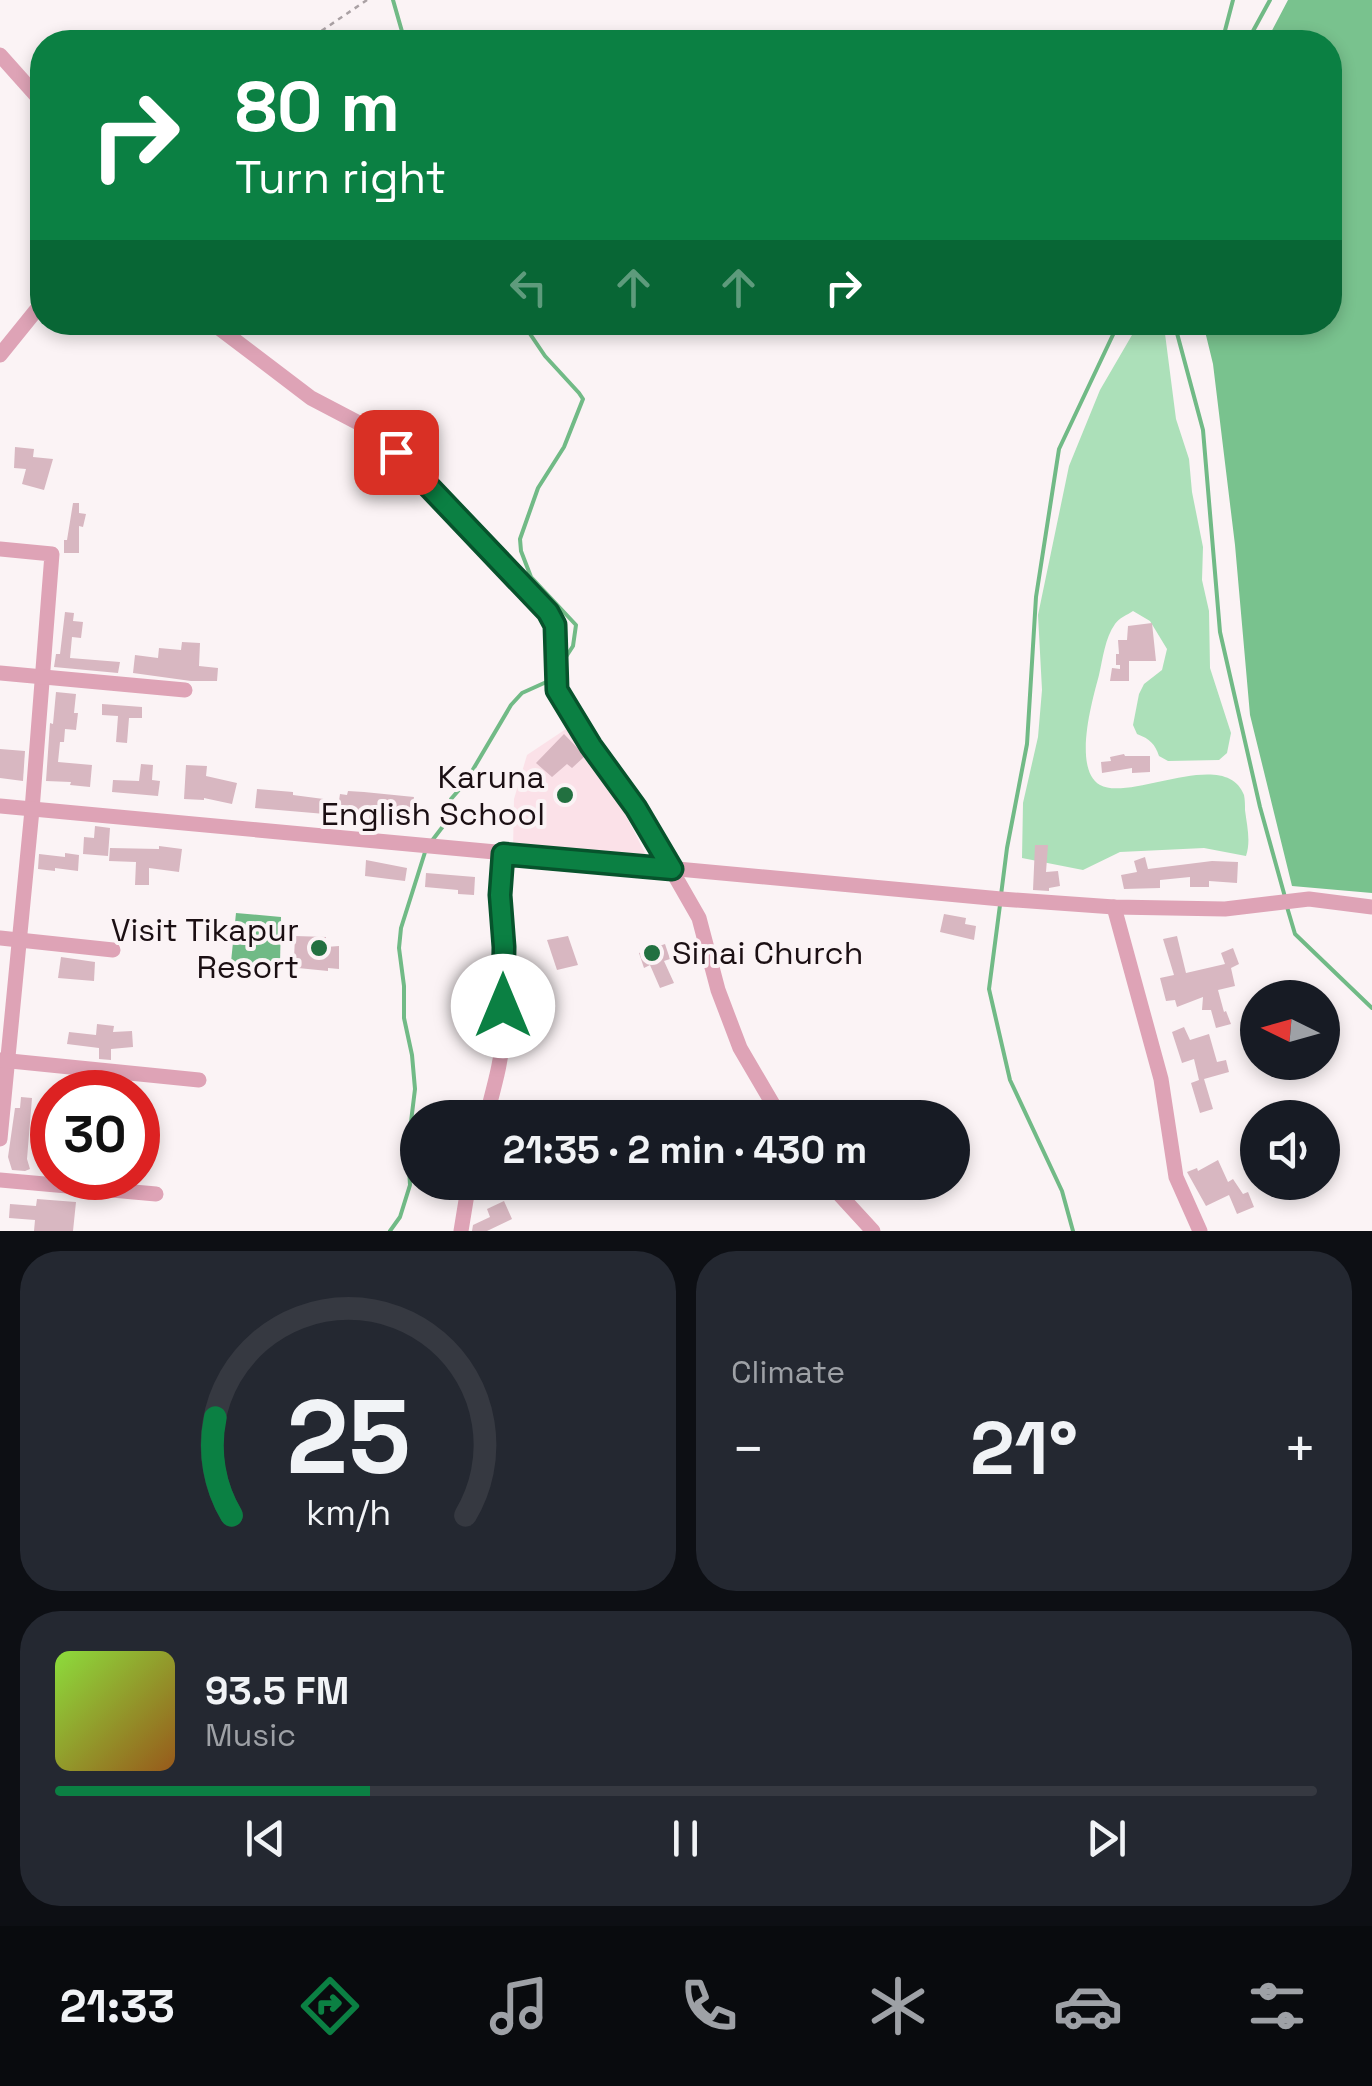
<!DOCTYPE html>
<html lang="en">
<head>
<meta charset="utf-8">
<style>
	:root { --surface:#171b24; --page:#242831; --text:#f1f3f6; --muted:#9ea1a6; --line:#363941; --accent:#0b8043 }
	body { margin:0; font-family:"Space Grotesk",sans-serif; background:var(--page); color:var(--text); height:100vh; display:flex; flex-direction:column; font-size:38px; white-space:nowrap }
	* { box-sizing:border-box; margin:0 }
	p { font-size:32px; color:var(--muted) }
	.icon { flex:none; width:55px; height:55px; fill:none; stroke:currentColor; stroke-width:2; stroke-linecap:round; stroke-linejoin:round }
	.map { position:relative; height:1231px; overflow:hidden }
	.side { display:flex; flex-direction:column; gap:20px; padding:20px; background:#0d0f14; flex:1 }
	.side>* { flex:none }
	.banner { position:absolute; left:30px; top:30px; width:1312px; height:305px; border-radius:40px; box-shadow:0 5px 15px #0003; background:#0b8043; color:#fff; overflow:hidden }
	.needle { width:65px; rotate:275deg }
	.tools { position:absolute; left:1240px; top:980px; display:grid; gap:20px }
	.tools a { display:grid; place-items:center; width:100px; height:100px; border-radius:50%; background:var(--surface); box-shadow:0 5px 15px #0003; font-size:50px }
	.speed { position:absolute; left:30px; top:1070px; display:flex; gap:20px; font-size:50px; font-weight:700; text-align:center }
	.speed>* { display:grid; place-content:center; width:130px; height:130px; border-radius:50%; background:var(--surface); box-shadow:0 5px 15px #0003; line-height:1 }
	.speed .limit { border:15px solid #d22; background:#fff; color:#111 }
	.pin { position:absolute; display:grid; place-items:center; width:85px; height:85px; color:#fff; margin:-42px; border-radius:20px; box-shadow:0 5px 15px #0006 }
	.me { position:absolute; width:110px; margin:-55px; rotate:0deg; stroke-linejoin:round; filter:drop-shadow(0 0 8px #0008) }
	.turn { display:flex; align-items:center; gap:35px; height:210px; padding:0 40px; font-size:45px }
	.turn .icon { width:130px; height:130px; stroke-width:2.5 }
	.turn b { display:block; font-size:70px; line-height:85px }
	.lanes { display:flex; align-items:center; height:95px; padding:0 40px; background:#0003; justify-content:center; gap:50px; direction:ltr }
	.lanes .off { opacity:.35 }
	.big { font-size:75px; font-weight:800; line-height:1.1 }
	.side .widget { flex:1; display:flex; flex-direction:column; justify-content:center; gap:15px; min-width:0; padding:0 35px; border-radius:40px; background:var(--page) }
	.side .dial { align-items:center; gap:0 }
	.dial svg { height:260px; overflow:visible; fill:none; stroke:var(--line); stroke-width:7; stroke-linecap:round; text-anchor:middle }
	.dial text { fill:var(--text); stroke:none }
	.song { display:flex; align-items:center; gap:30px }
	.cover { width:120px; height:120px; border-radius:15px; background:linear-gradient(135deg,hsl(90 70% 55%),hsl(30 70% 35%)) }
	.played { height:10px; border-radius:5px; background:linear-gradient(90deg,var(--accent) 25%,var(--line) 25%) }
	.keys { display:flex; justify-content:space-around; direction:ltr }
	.heat { display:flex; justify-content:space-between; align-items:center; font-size:55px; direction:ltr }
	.side .tiles { flex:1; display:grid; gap:20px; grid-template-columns:1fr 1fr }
	.widget:last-child { grid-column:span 2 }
	.trip { position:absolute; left:400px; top:1100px; width:570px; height:100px; border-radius:50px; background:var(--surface); box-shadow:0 5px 15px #0003; font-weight:800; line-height:100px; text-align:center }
	.dock { display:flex; height:160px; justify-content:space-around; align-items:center; background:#090b0e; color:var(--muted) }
	.dock .icon { width:70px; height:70px }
	.dock .selected { color:var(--accent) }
	.dock b { font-size:45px; color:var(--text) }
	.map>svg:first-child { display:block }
	.built { fill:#fbe1e8 }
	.green { fill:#ace0b9 }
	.forest { fill:#79c28e }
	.water { fill:#71ba86 }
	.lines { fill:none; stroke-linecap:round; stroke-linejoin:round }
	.stream { stroke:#71ba86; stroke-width:4 }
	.building { fill:#d8b7c1 }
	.path { stroke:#aaa1a4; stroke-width:2.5; stroke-dasharray:5 5; stroke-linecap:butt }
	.street { stroke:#dea3b6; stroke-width:15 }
	.route-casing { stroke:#07532c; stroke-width:25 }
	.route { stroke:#0b8043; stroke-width:18 }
	.poi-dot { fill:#227040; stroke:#fbf3f5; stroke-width:4 }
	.labels { text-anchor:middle; stroke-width:8; stroke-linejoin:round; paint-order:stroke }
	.poi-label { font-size:32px; fill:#1b0f13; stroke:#fbf3f5; text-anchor:end }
</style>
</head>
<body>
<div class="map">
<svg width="1372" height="1231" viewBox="0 0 1372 1231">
	<rect width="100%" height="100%" fill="#fbf3f5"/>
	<path class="built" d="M569 727 613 790 648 859 513 851 514 799 527 755Z"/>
	<path class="green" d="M1139 323H1162L1164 326 1176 419 1189 459 1192 492 1203 547 1202 580 1209 611 1210 668 1231 733 1227 753 1219 760 1168 761 1159 756C1155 744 1150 739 1137 734L1133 725 1139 694 1144 684 1162 670 1167 649 1150 621 1133 611C1127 615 1119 618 1115 624 1105 638 1103 658 1099 675 1093 698 1072 769 1100 785 1130 802 1226 746 1244 795 1245 800 1245 805 1245 810 1247 826 1251 841 1246 856L1204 848 1120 852 1083 870 1022 858 1023 803 1038 737 1042 690 1038 615 1069 466 1100 390Z"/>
	<path class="forest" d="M1288 0H1372V893L1292 886 1250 715 1235 545 1213 364 1203 323 1330 322V42H1266Z"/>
	<path class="water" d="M236 913 281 917 280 964 231 962Z"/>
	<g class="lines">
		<g class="stream">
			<path d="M393 0 405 42"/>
			<path d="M1222 42 1233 0"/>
			<path d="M1247 42 1270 0"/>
			<path d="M522 322 545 356 579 393 583 399 564 447 538 488 520 539 521 551 531 577 576 625 573 646 562 663"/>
			<path d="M1174 322 1203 430 1220 632 1260 807 1285 897"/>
			<path d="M431 842 447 821 451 799 465 783 511 705 522 693 553 679"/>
			<path d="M1001 895 1007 848 1027 744 1036 597 1059 449 1119 322"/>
			<path d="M1000 905 989 989 1010 1080 1062 1191 1073 1231"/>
			<path d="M1287 907 1295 934 1372 1008"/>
			<path d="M390 1231 400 1217 410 1185 409 1168 404 1148 410 1130 415 1089 412 1055 404 1018V986L399 948 401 928 426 849"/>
		</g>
	</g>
	<g class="building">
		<path d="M15 447 34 449 33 457 53 459 44 490 22 484 26 469 14 468Z"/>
		<path d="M73 503H79V513L86 514 83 527 79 526V553H64V540H67Z"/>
		<path d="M65 612 74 613 73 621 83 622 81 638 72 637 70 658 120 662 118 673 54 667 56 654H60Z"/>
		<path d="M1152 623 1156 661H1129V681H1110L1112 668 1120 669V665H1116V654H1119L1118 640H1127L1128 626Z"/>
		<path d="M182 642 200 643 199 666 218 668 217 681H191L133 673 135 655 158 658 159 648 181 650Z"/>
		<path d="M56 692 76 694 74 713H78L76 730 65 729 64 742H60L58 762 92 765 90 787 70 785 71 782 46 781 50 723 53 724Z"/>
		<path d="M102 704 142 707V718H129L127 743 116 742 118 716 102 715Z"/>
		<path d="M564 734 585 756 572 768 567 764 552 777 536 763Z"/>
		<path d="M0 749 25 751 23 781 0 778Z"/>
		<path d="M1124 754 1125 756H1150V772L1132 773V768L1102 773 1101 762 1111 761 1110 757Z"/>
		<path d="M141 764 153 765 152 780 160 781 158 796 112 792 113 780 139 781Z"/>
		<path d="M186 765 207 766 206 776 237 783 232 804 204 798V800L184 799Z"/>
		<path d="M257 789 293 792V795L339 801 340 794 347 795 348 791 364 792 414 797 413 802 418 803 416 815 412 814 411 823 385 820 369 819V815L326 810 325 814 255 808Z"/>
		<path d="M95 826 110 828 108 856 83 854 84 837 94 838Z"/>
		<path d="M1035 845H1048L1046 872 1058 871 1060 886 1049 888V891L1033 890Z"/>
		<path d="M159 846 182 849 179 872 149 868V885H135L136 862 109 861 110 848 159 849Z"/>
		<path d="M65 853 79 855 78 871 55 868V871L38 869 39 854 65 857Z"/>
		<path d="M1145 857 1148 869 1212 861 1238 862 1237 883 1209 881V887H1190V877L1160 880V888L1124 889 1121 875 1137 872 1134 861Z"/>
		<path d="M366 860 407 868 405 881 365 876Z"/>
		<path d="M426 873 475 877 474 895 458 894V890L425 887Z"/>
		<path d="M944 914 966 918 965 924 976 926 974 940 940 932Z"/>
		<path d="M295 936 326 937V947L339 946V969L328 968V971L298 968V959H294Z"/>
		<path d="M568 936 578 965 557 970 547 940Z"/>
		<path d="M1177 936 1186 973 1225 964 1221 953 1233 948 1239 964 1231 968 1235 986 1218 990 1224 1012 1226 1011 1231 1024 1216 1028 1211 1010H1202L1203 997 1177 1007 1175 1000 1166 1001 1160 978 1174 975 1163 939Z"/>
		<path d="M665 944 670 959 664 961 674 983 660 988 650 965 644 968 639 953Z"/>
		<path d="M61 957 95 962 94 981 58 978Z"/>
		<path d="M97 1024 114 1026 113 1032 132 1031 133 1047 111 1049V1060L99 1059V1048L67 1044 69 1032 96 1035Z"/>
		<path d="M1184 1027 1190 1040 1209 1034 1217 1062 1226 1060 1229 1072 1204 1079 1213 1109 1200 1113 1191 1083 1199 1080 1194 1059 1182 1063 1172 1032Z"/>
		<path d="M65 1078 121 1086V1092H65Z"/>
		<path d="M21 1097 32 1098 27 1159 30 1169 25 1171 12 1170 8 1157 15 1108H20Z"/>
		<path d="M1218 1160 1228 1182 1233 1179 1243 1194 1248 1192 1254 1207 1237 1214 1229 1195 1206 1206 1187 1172 1197 1168 1198 1171Z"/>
		<path d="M37 1199 76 1202 73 1231H34L35 1220 9 1218 10 1204 36 1206Z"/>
		<path d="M504 1201 512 1219 487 1231H472L473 1225 490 1217 487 1209Z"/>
	</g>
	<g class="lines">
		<path class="path" d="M305 42 367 0"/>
		<g class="street">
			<path d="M0 55 42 102"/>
			<path d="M211 322 311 398 374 431 548 612 555 625 557 690 591 745 636 808 699 918 718 990 740 1048 781 1118"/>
			<path d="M0 355 42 303"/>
			<path d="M0 549 52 554 32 810 0 1139"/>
			<path d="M0 673 185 690"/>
			<path d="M0 806 1001 899 1114 907 1225 909 1309 899 1372 907"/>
			<path d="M1114 907 1161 1079 1176 1177 1200 1231"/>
			<path d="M0 938 113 950"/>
			<path d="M0 1060 199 1080"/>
			<path d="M486 1118C493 1090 502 1062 503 1033 506 973 498 913 503 853"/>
			<path d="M0 1180 156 1194"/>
			<path d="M828 1182 873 1231"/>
			<path d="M461 1231 469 1182"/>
		</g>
	</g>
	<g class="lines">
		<defs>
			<path id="route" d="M396 452 548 612 555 625 557 690 591 746 636 808 672 869 503 854 500 895 504 947 503 1006"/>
		</defs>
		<use href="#route" class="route-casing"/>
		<use href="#route" class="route"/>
	</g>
	<g class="poi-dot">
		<circle cx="565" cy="795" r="10"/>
		<circle cx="319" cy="948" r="10"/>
		<circle cx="652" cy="953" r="10"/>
	</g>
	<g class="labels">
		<g class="poi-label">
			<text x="545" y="788">Karuna<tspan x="545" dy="37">English School</tspan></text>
			<text x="299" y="941">Visit Tikapur<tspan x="299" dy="37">Resort</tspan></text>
			<text x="672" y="964" text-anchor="start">Sinai Church</text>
		</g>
	</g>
</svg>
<div class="tools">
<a><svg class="needle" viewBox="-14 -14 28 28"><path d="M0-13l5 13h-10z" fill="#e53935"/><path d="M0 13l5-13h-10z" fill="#9ea1a6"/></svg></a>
<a><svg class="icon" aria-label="sound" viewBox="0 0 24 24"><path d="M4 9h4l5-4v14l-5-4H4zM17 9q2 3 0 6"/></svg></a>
</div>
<div class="speed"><div class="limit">30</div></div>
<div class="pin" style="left:396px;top:452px;background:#d93025"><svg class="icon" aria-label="arrive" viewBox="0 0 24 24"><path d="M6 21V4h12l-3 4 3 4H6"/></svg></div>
<svg class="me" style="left:503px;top:1006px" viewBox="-20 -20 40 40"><circle r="19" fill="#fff"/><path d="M0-13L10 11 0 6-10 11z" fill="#0b8043"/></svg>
<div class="trip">21:35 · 2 min · 430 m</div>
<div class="banner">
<div class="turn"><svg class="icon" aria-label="right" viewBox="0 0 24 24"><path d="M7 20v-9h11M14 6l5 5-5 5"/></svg><div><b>80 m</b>Turn right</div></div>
<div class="lanes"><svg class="icon off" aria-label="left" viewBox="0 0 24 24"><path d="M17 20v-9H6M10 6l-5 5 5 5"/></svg><svg class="icon off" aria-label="ahead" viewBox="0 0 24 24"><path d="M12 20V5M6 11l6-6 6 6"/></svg><svg class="icon off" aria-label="ahead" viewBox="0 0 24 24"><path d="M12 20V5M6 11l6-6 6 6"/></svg><svg class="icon" aria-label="right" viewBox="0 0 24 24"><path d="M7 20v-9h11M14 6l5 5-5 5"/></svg></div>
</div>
</div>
<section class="side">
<div class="tiles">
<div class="widget dial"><svg viewBox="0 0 100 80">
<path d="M14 69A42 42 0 1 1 86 69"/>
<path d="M14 69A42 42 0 0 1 9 39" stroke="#0b8043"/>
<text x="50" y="56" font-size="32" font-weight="700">25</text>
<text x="50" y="72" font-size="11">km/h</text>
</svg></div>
<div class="widget"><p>Climate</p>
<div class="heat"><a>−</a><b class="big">21°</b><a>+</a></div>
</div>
<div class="widget">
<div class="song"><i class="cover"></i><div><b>93.5 FM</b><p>Music</p></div></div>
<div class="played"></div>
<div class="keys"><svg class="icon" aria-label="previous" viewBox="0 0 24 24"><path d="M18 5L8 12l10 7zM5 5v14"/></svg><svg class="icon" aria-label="pause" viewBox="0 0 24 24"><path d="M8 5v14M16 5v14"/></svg><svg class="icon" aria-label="next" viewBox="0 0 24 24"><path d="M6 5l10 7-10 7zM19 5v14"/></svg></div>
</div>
</div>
</section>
<nav class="dock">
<b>21:33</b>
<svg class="icon selected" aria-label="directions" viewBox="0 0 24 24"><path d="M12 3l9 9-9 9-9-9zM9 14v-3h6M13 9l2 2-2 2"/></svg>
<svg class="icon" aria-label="music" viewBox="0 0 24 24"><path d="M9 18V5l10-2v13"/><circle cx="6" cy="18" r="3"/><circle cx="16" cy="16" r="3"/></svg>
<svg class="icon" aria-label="phone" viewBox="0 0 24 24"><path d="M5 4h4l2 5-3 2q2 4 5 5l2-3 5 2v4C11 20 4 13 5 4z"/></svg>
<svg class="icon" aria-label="climate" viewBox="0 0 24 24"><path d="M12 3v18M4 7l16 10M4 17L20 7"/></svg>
<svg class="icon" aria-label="car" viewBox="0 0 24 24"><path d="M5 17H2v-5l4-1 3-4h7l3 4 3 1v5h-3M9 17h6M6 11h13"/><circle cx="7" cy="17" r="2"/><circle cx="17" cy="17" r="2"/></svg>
<svg class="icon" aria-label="filters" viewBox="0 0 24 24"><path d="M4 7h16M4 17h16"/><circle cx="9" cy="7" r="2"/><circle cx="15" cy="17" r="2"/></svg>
</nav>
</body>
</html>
